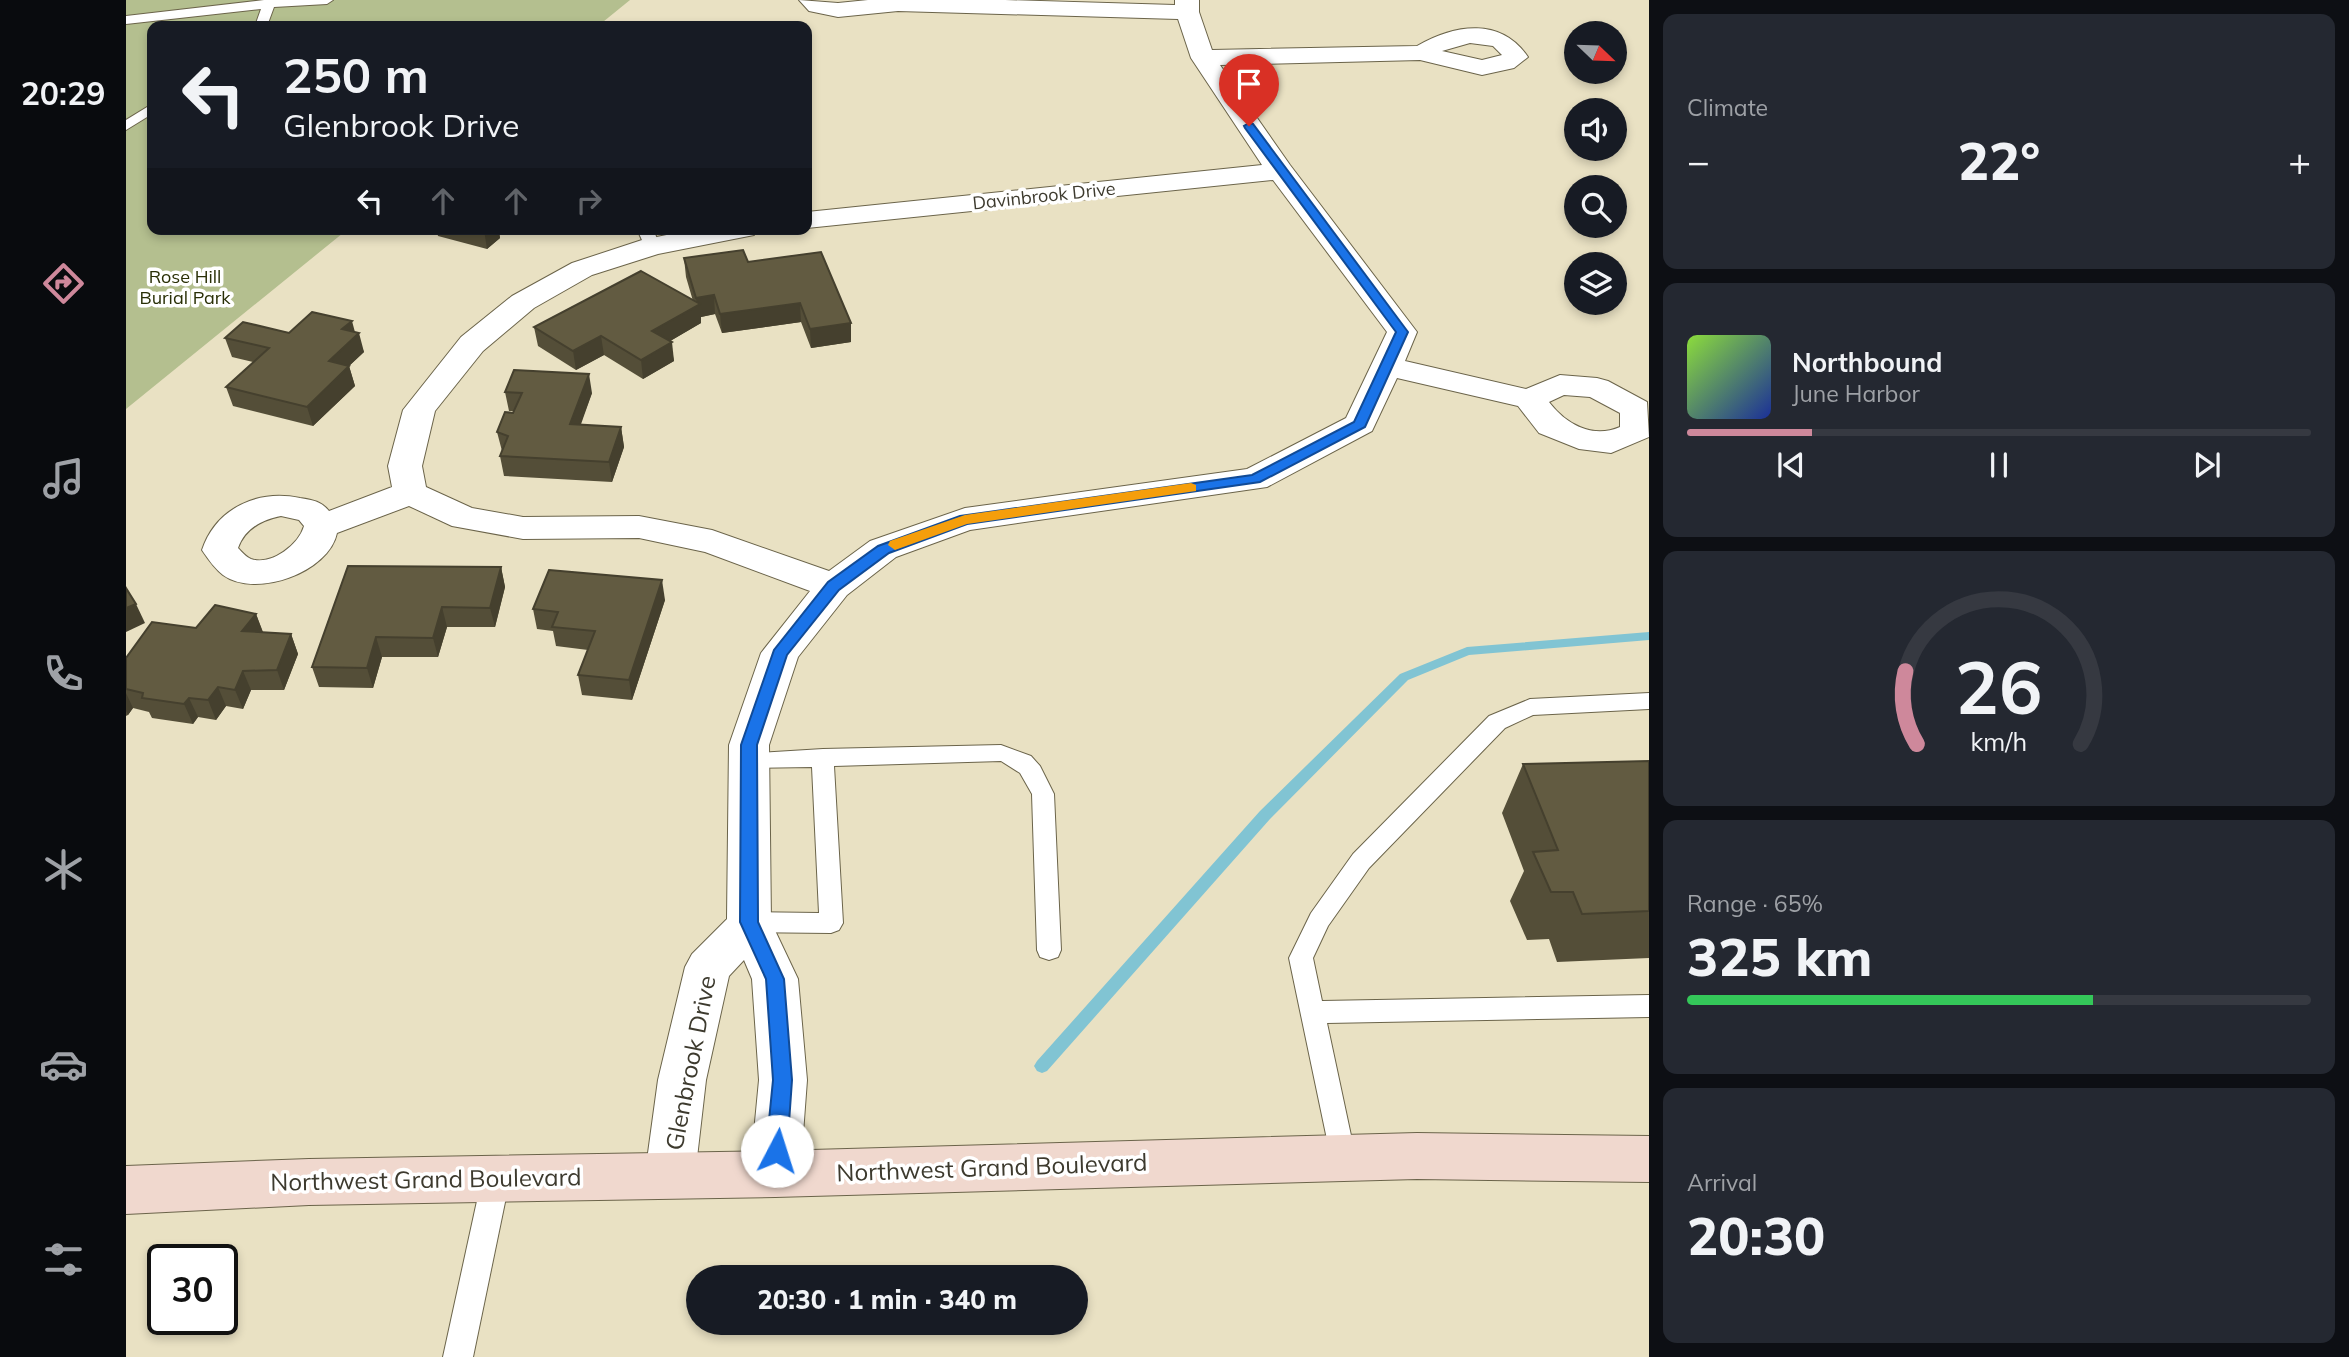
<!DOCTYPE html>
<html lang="en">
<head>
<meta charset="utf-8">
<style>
	:root { --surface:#171b24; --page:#242831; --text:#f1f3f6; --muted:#9ea1a6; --line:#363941; --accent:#ce889b }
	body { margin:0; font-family:Mulish,sans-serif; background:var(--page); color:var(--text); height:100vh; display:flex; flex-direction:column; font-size:26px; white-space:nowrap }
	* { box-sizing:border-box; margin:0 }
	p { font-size:23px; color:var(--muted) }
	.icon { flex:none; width:38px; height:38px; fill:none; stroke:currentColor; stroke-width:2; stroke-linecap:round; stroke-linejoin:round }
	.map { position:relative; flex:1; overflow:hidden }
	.sheet { display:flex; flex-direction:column; gap:14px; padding:14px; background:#0d0f14; width:700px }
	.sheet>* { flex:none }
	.banner { position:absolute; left:21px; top:21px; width:665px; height:214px; border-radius:14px; box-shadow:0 4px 10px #0003; background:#171b24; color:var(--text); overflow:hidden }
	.needle { width:46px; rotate:113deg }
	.tools { position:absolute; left:1438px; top:21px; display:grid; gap:14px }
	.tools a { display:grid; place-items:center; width:63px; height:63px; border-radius:50%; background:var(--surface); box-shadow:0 4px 10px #0003; font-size:35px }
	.speed { position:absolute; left:21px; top:1244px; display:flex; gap:14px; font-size:35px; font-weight:700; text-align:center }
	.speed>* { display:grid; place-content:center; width:91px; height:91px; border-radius:50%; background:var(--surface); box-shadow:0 4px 10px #0003; line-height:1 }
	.speed .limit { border:4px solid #111; border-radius:10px; background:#fff; color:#111 }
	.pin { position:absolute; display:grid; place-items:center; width:60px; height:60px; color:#fff; margin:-72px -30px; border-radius:50% 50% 50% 0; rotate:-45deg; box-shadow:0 0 7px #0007 }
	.pin .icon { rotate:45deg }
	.me { position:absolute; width:77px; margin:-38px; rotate:5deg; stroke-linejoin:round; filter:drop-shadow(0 0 5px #0008) }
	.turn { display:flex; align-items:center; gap:24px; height:147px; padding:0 21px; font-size:32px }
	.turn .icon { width:91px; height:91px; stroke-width:2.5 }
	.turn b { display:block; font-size:49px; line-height:60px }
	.lanes { display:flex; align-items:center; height:66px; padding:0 21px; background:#0003; justify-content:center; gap:35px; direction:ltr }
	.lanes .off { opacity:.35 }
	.big { font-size:52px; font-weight:800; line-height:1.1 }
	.sheet .card { flex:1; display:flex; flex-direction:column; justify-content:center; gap:10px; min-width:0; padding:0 24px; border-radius:14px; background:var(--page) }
	.sheet .dial { align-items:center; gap:0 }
	.dial svg { height:182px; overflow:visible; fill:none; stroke:var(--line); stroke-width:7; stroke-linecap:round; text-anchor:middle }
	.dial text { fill:var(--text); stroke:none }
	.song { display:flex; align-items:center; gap:21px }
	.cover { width:84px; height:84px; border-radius:10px; background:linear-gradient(135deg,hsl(90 70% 55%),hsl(230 70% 35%)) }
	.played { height:7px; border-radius:4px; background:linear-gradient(90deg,var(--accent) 20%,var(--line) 20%) }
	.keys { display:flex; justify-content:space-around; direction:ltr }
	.heat { display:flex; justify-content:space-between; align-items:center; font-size:38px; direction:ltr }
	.charge { height:10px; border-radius:5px; background:linear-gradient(90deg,#34c759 65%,var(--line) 0) }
	.trip { position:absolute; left:560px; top:1265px; width:402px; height:70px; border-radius:35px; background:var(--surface); box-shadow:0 4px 10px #0003; font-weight:800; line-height:70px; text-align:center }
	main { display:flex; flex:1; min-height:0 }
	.dock { display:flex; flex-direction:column; width:126px; justify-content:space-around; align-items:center; background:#090b0e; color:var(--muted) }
	.dock .icon { width:49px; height:49px }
	.dock .current { color:var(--accent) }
	.dock b { font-size:32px; color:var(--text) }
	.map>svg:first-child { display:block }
	.green { fill:#b4bf8f }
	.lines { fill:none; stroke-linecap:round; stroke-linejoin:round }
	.stream { fill:#81c4d3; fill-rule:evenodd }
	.service-casing { stroke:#6b644a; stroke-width:2 }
	.minor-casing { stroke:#6b644a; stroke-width:2 }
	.secondary-casing { stroke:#6b644a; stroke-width:2 }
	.service { fill:#fff; fill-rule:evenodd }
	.minor { fill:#fff; fill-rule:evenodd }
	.secondary { fill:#f0d8ce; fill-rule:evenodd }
	.wall { fill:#544e38 }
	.shaded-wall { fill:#45402e }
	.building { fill:#625b41; stroke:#45402e; stroke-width:2 }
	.route { fill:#1a73e8; stroke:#114b97; stroke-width:2 }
	.slow { fill:#f59e0b }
	.labels { text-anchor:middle; stroke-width:7; stroke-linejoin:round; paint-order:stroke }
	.far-street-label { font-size:18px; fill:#3d3a2e; stroke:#fff }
	.far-park-label { font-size:18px; fill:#292f06; stroke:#fff }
	.near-street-label { font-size:24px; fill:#3d3a2e; stroke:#fff }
</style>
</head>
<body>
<main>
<nav class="dock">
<b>20:29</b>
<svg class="icon current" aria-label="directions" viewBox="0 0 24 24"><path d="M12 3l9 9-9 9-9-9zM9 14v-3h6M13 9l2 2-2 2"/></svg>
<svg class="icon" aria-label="music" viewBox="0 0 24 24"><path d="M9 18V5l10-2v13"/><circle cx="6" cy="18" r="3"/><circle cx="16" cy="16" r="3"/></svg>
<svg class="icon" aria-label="phone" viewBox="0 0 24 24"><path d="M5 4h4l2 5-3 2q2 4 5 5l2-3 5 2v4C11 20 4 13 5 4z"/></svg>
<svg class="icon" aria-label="climate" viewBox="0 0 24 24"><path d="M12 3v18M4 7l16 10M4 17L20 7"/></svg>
<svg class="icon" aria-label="car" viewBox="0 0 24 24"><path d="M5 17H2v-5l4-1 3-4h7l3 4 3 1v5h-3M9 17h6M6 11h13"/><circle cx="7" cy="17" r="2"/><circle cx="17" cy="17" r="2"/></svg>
<svg class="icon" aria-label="filters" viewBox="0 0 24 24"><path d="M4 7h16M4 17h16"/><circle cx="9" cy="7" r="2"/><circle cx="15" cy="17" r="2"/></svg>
</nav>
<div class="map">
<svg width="1523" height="1357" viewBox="0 0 1523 1357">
	<rect width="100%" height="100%" fill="#e9e1c3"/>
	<path class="green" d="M0 0H504L472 26H26V229H222L0 409Z"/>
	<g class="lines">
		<path class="stream" d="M1523 632V640L1343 655 1282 680 1144 819 921 1071 916 1073 911 1071 908 1066 911 1061 1134 811 1274 674 1341 647Z"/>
		<defs>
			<g id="service">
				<path d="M138 0H207L201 4 148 7 141 26H129L135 9 0 24V16Z"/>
				<path d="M26 104V114L0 130V120Z"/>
				<path d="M511 229H527L534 246 532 249H520Z"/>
				<path d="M1523 693V709L1407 715 1379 728 1243 868 1202 926 1187 958 1196 1001 1523 995V1017L1201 1023 1230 1159 1227 1168 1217 1171 1207 1168 1163 958 1185 913 1227 854 1363 716 1404 699Z"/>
				<path d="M875 745 905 756 914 766 928 794 935 950 932 957 923 960 914 957 911 950 906 794 894 773 875 761 708 766 717 923 713 930 705 933 623 932 615 929 611 922 615 915 623 912 693 913 686 767 623 768 615 766 612 760 615 754 697 749Z"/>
				<path d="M370 1165 380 1169 384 1178 347 1357H317L356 1178 360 1169Z"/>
			</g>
			<path id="minor" d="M673 0 712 3 742 0H879L1049 5V0H1073V12L1086 50 1291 46C1329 24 1375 17 1402 57L1388 68 1356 75 1294 60 1094 65 1164 165 1291 332 1279 361 1400 389 1434 375 1471 378 1482 381 1521 402 1523 437 1485 453 1453 449 1413 433 1392 406 1271 378 1246 431 1141 487 844 530 770 557 721 595 672 657 643 745 645 922 672 979 681 1080 674 1174 667 1190 649 1197 631 1190 624 1174 633 1080 626 979 618 960 603 976 580 1080 569 1175 562 1191 544 1198 526 1191 519 1175 532 1080 559 967 566 954 601 919 603 745 635 653 684 591 579 552 513 538 397 539 326 526 283 506 211 533C203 572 130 599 97 575 89 569 82 559 76 550 90 508 132 489 174 498 186 500 195 501 203 511L266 487 262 466 277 410 335 337 386 296 446 263 516 240 570 229H632L628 235 532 254 466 275 408 308 357 351 309 411 296 466 300 487 346 508 397 517 513 516 586 530 703 571 744 541 839 508 1121 469 1220 418 1261 332 1147 180 681 228V212L1136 165 1065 58 1052 19 772 11 712 17 683 11ZM1344 43 1367 46 1376 55 1356 60 1316 51ZM1438 395 1464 397 1494 413V427C1466 439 1440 424 1423 402ZM155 516 173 520 178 526C173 544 146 566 125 559 120 557 116 552 112 548 119 528 136 520 155 516Z"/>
			<path id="secondary" d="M1291 1133 1523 1136V1182L1291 1179 649 1197 183 1205 0 1214V1166L183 1159 649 1151Z"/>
		</defs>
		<use href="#service" class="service-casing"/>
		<use href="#minor" class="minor-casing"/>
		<use href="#secondary" class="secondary-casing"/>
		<use href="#service" class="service"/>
		<use href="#minor" class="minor"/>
		<use href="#secondary" class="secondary"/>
	</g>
	<g class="wall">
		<path d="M310 229H376L373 232 374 238 361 249 312 236Z"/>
		<path d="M558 258 622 262 725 323V342L685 348 675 322 596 333 589 314 575 317V323L544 341 548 361 517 379 478 355 450 370 412 346 408 327 567 301 560 277Z"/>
		<path d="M229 332 238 352 223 366 229 386 187 426 107 406 100 387 127 362 106 357 99 338 163 333Z"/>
		<path d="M379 392 466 393 454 425 495 427 498 447 486 482 378 476 374 456 376 451 371 432 388 411H383Z"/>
		<path d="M375 567 379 587 369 627H321L312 657H256L247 688 193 687 186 667Z"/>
		<path d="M539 600 506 700 456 695 452 675 462 650 430 646 427 631 411 629 407 609Z"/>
		<path d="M130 614 137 632 165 634 172 654 158 690H125L117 709 100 706 90 720 72 717 67 724 26 718 23 712 7 708 2 715 0 716V658L70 628Z"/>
		<path d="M1523 761V958L1431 962 1423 939 1401 940 1384 901 1398 871 1376 813 1397 764Z"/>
	</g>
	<g class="shaded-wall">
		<path d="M359 229H376L373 232 374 238 361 249 358 230Z"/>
		<path d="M588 295 589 314 575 317V323L529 350 526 331 571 306 570 298Z"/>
		<path d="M674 303 675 322 596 333 594 314Z"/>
		<path d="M226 321 230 336 233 333 238 352 223 366 229 386 187 426 181 407 216 329Z"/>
		<path d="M725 323V342L685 348 684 329Z"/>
		<path d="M475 336 478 355 450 370 447 351Z"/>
		<path d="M546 342 548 361 517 379 515 360Z"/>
		<path d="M463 374 466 393 448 444 444 424Z"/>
		<path d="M495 427 498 447 486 482 483 462Z"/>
		<path d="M375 567 379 587 369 627 364 608Z"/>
		<path d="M536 580 539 600 506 700 503 680Z"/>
		<path d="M10 604 19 623 0 632V608Z"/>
		<path d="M316 607 321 627 312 657 307 638Z"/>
		<path d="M130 614 137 633 116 631Z"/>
		<path d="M165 634 172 654 158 690 151 670Z"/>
		<path d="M250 637 256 657 247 688 241 668Z"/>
		<path d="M117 671 125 690 117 709 109 690Z"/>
		<path d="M92 687 100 706 90 720 82 700Z"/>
		<path d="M0 693 7 708 2 715 0 711Z"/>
		<path d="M63 698 72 717 67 724 58 704Z"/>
	</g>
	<g class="building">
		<path d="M617 250 622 262 695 252 725 323 684 329 674 303 594 314 588 295 570 298 558 258Z"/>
		<path d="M515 271 574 304 526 331 546 342 515 360 475 336 447 351 408 327Z"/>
		<path d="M186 312 226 321 216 329 233 333 203 361 223 366 181 407 100 387 143 348 99 338 117 322 163 333Z"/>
		<path d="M388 370 463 374 444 424 495 427 483 462 374 456 382 436 371 432 379 412 387 413 396 393 379 392Z"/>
		<path d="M222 566 375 567 364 608 316 607 307 638 250 637 241 668 186 667Z"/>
		<path d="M423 570 536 580 503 680 452 675 469 631 426 627 432 612 407 609Z"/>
		<path d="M0 588 10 604 0 608Z"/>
		<path d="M89 605 130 614 116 631 165 634 151 670 117 671 109 690 92 687 82 700 63 698 58 704 16 698 17 693 0 689V658L26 622 70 628Z"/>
		<path d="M1523 761V911L1456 914 1447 892H1425L1407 852 1432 850 1397 764Z"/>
	</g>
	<path class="route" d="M1123 123 1127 124 1282 332 1239 427 1134 482 841 524 763 553 713 590 661 655 631 745 632 922 658 979 666 1080 661 1151 658 1157 651 1160 643 1157 640 1151 647 1080 640 979 614 922 615 745 648 650 702 582 752 546 834 516 1126 475 1228 422 1270 332 1119 128 1118 126Z"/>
	<path class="slow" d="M1065 483 1070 485V491L841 524 769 550 762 545 764 541 839 515Z"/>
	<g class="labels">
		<g class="far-street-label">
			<text transform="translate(918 196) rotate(-6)" y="6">Davinbrook Drive</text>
		</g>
		<g class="far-park-label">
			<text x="59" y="283">Rose Hill<tspan x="59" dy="21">Burial Park</tspan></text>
		</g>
		<g class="near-street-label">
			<text transform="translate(565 1063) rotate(-79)" y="8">Glenbrook Drive</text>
			<text transform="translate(866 1168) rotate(-2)" y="8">Northwest Grand Boulevard</text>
			<text transform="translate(300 1180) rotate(-1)" y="8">Northwest Grand Boulevard</text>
		</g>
	</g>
</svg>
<div class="tools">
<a><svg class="needle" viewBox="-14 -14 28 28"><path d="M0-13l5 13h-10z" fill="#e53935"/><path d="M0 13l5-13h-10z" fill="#9ea1a6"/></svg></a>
<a><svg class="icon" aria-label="sound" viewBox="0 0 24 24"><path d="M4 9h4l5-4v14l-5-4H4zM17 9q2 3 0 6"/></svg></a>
<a><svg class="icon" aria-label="search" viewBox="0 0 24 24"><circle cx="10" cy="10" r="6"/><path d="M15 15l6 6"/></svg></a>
<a><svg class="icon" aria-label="layers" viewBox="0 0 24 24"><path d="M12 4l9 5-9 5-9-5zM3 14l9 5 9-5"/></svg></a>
</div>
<div class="speed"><div class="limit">30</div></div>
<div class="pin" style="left:1123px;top:126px;background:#d93025"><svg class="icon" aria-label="arrive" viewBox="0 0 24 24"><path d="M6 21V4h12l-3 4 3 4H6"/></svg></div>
<svg class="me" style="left:651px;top:1151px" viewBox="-20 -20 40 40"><circle r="19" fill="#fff"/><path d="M0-13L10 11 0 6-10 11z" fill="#1a73e8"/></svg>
<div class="trip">20:30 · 1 min · 340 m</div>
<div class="banner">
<div class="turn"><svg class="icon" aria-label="left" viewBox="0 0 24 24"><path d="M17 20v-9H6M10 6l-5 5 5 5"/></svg><div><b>250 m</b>Glenbrook Drive</div></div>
<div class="lanes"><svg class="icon" aria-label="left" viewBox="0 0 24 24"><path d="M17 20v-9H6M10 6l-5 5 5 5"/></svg><svg class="icon off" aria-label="ahead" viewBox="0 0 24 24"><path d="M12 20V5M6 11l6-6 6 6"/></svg><svg class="icon off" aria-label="ahead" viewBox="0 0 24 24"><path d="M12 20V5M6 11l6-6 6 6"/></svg><svg class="icon off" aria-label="right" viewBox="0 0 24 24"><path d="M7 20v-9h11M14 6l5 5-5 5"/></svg></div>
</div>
</div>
<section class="sheet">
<div class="card"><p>Climate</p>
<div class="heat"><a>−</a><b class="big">22°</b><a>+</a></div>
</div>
<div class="card">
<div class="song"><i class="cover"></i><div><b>Northbound</b><p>June Harbor</p></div></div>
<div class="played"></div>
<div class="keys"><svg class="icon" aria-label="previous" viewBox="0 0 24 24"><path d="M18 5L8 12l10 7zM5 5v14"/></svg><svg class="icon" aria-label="pause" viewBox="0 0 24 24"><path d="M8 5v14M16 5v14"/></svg><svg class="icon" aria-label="next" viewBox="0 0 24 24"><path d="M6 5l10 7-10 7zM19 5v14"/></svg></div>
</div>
<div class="card dial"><svg viewBox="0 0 100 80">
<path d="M14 69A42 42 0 1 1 86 69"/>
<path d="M14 69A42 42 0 0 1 9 37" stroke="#ce889b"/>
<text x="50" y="56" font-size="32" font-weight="700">26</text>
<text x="50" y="72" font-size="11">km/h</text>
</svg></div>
<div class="card"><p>Range · 65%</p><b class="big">325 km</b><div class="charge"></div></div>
<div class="card"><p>Arrival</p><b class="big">20:30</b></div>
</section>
</main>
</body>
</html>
